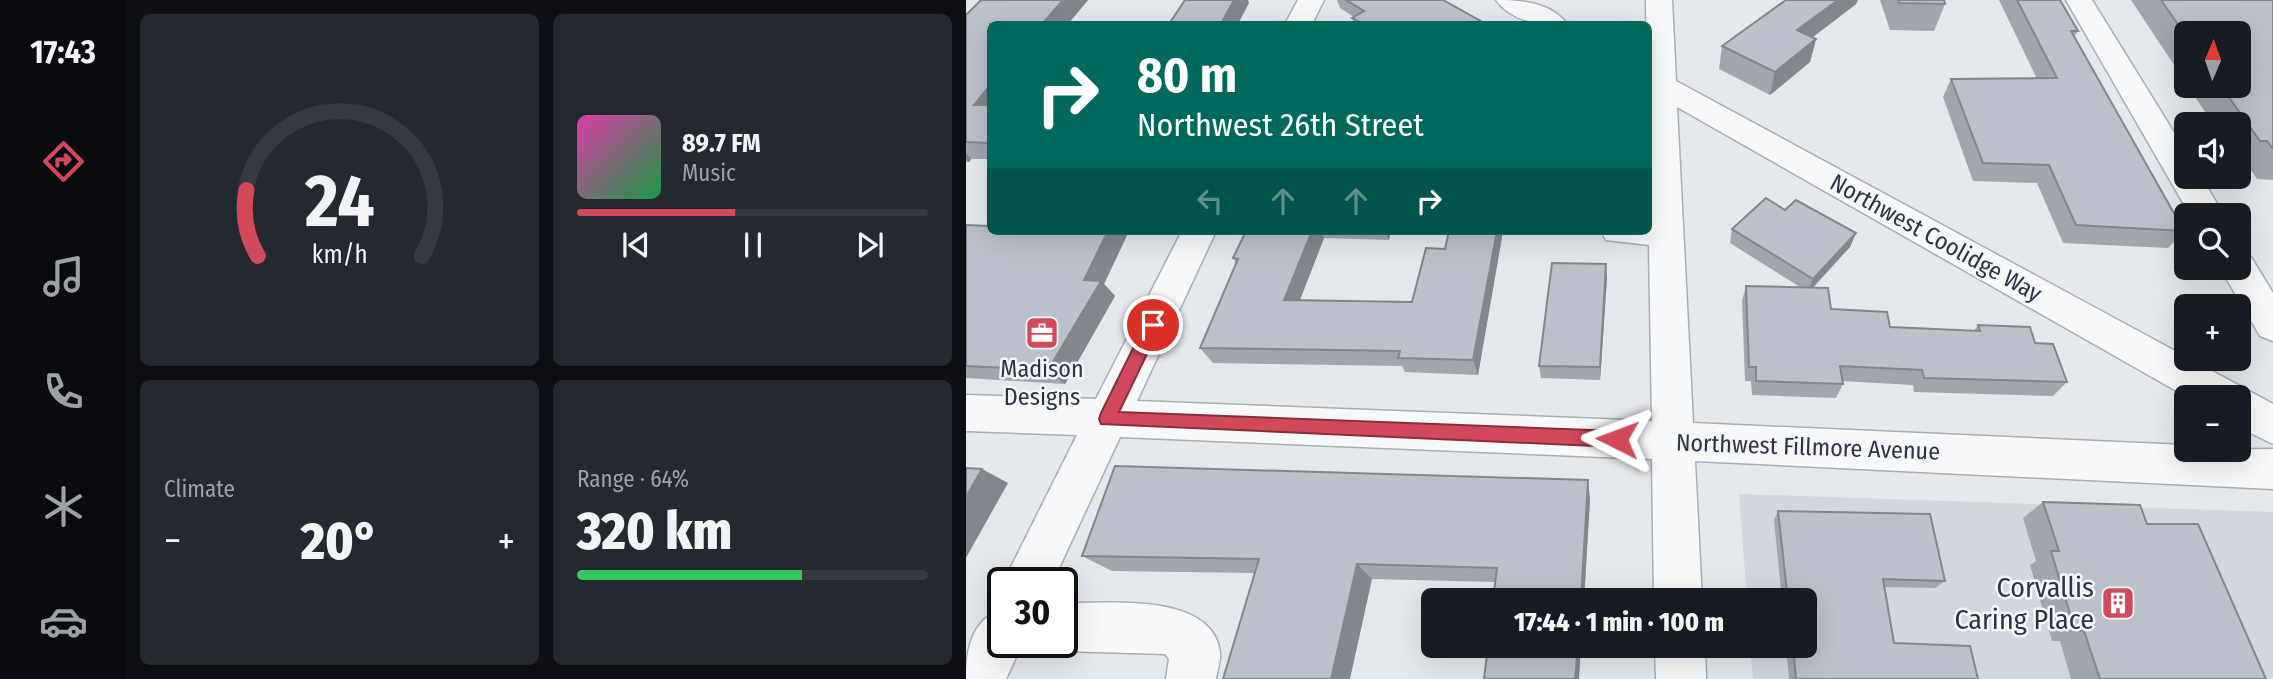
<!DOCTYPE html>
<html lang="en">
<head>
<meta charset="utf-8">
<style>
	:root { --surface:#171b24; --page:#242831; --text:#f1f3f6; --muted:#9ea1a6; --line:#363941; --accent:#d1495b }
	body { margin:0; font-family:"Fira Sans Condensed",sans-serif; background:var(--page); color:var(--text); height:100vh; display:flex; flex-direction:column; font-size:26px; white-space:nowrap }
	* { box-sizing:border-box; margin:0 }
	p { font-size:23px; color:var(--muted) }
	.icon { flex:none; width:38px; height:38px; fill:none; stroke:currentColor; stroke-width:2; stroke-linecap:round; stroke-linejoin:round }
	.map { position:relative; flex:1; overflow:hidden }
	.drawer { display:flex; flex-direction:column; gap:14px; padding:14px; background:#0d0f14; width:840px }
	.drawer>* { flex:none }
	.hud { position:absolute; left:21px; top:21px; width:665px; height:214px; border-radius:10px; box-shadow:0 7px 28px #0002; background:#00695c; color:#fff; overflow:hidden }
	.needle { width:46px; rotate:2deg }
	.controls { position:absolute; left:1208px; top:21px; display:grid; gap:14px }
	.controls a { display:grid; place-items:center; width:77px; height:77px; border-radius:10px; background:var(--surface); box-shadow:0 7px 28px #0002; font-size:35px }
	.speed { position:absolute; left:21px; top:567px; display:flex; gap:14px; font-size:35px; font-weight:700; text-align:center }
	.speed>* { display:grid; place-content:center; width:91px; height:91px; border-radius:50%; background:var(--surface); box-shadow:0 7px 28px #0002; line-height:1 }
	.speed .limit { border:4px solid #111; border-radius:10px; background:#fff; color:#111 }
	.pin { position:absolute; display:grid; place-items:center; width:60px; height:60px; color:#fff; margin:-30px; border:4px solid #fff; border-radius:50%; box-shadow:0 2px 7px #0007 }
	.me { position:absolute; width:77px; margin:-38px; rotate:273deg; stroke-linejoin:round; filter:drop-shadow(0 0 5px #0008) }
	.turn { display:flex; align-items:center; gap:24px; height:147px; padding:0 35px; font-size:32px }
	.turn .icon { width:91px; height:91px; stroke-width:2.5 }
	.turn b { display:block; font-size:49px; line-height:60px }
	.lanes { display:flex; align-items:center; height:66px; padding:0 35px; background:#0003; justify-content:center; gap:35px; direction:ltr }
	.lanes .off { opacity:.35 }
	.big { font-size:52px; font-weight:800; line-height:1.1 }
	.drawer .tile { flex:1; display:flex; flex-direction:column; justify-content:center; gap:10px; min-width:0; padding:0 24px; border-radius:10px; background:var(--page) }
	.drawer .dial { align-items:center; gap:0 }
	.dial svg { height:182px; overflow:visible; fill:none; stroke:var(--line); stroke-width:7; stroke-linecap:round; text-anchor:middle }
	.dial text { fill:var(--text); stroke:none }
	.song { display:flex; align-items:center; gap:21px }
	.cover { width:84px; height:84px; border-radius:10px; background:linear-gradient(135deg,hsl(320 70% 55%),hsl(140 70% 35%)) }
	.played { height:7px; border-radius:4px; background:linear-gradient(90deg,var(--accent) 45%,var(--line) 45%) }
	.keys { display:flex; justify-content:space-around; direction:ltr }
	.heat { display:flex; justify-content:space-between; align-items:center; font-size:38px; direction:ltr }
	.charge { height:10px; border-radius:5px; background:linear-gradient(90deg,#34c759 64%,var(--line) 0) }
	.drawer .tiles { flex:1; display:grid; gap:14px; grid-template-columns:repeat(2,1fr) }
	.trip { position:absolute; left:455px; top:588px; width:396px; height:70px; border-radius:10px; background:var(--surface); box-shadow:0 7px 28px #0002; font-weight:800; line-height:70px; text-align:center }
	main { display:flex; flex:1; min-height:0 }
	.dock { display:flex; flex-direction:column; width:126px; justify-content:space-around; align-items:center; background:#090b0e; color:var(--muted) }
	.dock .icon { width:49px; height:49px }
	.dock .on { color:var(--accent) }
	.dock b { font-size:32px; color:var(--text) }
	.map>svg:first-child { display:block }
	.built { fill:#d2d6de }
	.lines { fill:none; stroke-linecap:round; stroke-linejoin:round }
	.minor-casing { stroke:#a9aeb7; stroke-width:3 }
	.minor { fill:#f7f8fa; fill-rule:evenodd }
	.wall { fill:#a1a5ae }
	.shaded-wall { fill:#83868d }
	.building { fill:#bbc0ca; stroke:#83868d; stroke-width:2 }
	.route { fill:#d1495b; stroke:#882f3b; stroke-width:2 }
	.labels { text-anchor:middle; stroke-width:5; stroke-linejoin:round; paint-order:stroke }
	.street-label { font-size:24px; fill:#2b3445; stroke:#f4f6f9 }
	.poi-label { font-size:24px; fill:#2b3445; stroke:#f4f6f9 }
	.near-poi-label { font-size:28px; fill:#2b3445; stroke:#f4f6f9; text-anchor:end }
</style>
</head>
<body>
<main>
<nav class="dock">
<b>17:43</b>
<svg class="icon on" aria-label="directions" viewBox="0 0 24 24"><path d="M12 3l9 9-9 9-9-9zM9 14v-3h6M13 9l2 2-2 2"/></svg>
<svg class="icon" aria-label="music" viewBox="0 0 24 24"><path d="M9 18V5l10-2v13"/><circle cx="6" cy="18" r="3"/><circle cx="16" cy="16" r="3"/></svg>
<svg class="icon" aria-label="phone" viewBox="0 0 24 24"><path d="M5 4h4l2 5-3 2q2 4 5 5l2-3 5 2v4C11 20 4 13 5 4z"/></svg>
<svg class="icon" aria-label="climate" viewBox="0 0 24 24"><path d="M12 3v18M4 7l16 10M4 17L20 7"/></svg>
<svg class="icon" aria-label="car" viewBox="0 0 24 24"><path d="M5 17H2v-5l4-1 3-4h7l3 4 3 1v5h-3M9 17h6M6 11h13"/><circle cx="7" cy="17" r="2"/><circle cx="17" cy="17" r="2"/></svg>
</nav>
<section class="drawer">
<div class="tiles">
<div class="tile dial"><svg viewBox="0 0 100 80">
<path d="M14 69A42 42 0 1 1 86 69"/>
<path d="M14 69A42 42 0 0 1 9 40" stroke="#d1495b"/>
<text x="50" y="56" font-size="32" font-weight="700">24</text>
<text x="50" y="72" font-size="11">km/h</text>
</svg></div>
<div class="tile">
<div class="song"><i class="cover"></i><div><b>89.7 FM</b><p>Music</p></div></div>
<div class="played"></div>
<div class="keys"><svg class="icon" aria-label="previous" viewBox="0 0 24 24"><path d="M18 5L8 12l10 7zM5 5v14"/></svg><svg class="icon" aria-label="pause" viewBox="0 0 24 24"><path d="M8 5v14M16 5v14"/></svg><svg class="icon" aria-label="next" viewBox="0 0 24 24"><path d="M6 5l10 7-10 7zM19 5v14"/></svg></div>
</div>
<div class="tile"><p>Climate</p>
<div class="heat"><a>−</a><b class="big">20°</b><a>+</a></div>
</div>
<div class="tile"><p>Range · 64%</p><b class="big">320 km</b><div class="charge"></div></div>
</div>
</section>
<div class="map">
<svg width="1307" height="679" viewBox="0 0 1307 679">
	<rect width="100%" height="100%" fill="#e4e7ec"/>
	<path class="built" d="M773 494 1307 512V679H787L784 646H838V600H781Z"/>
	<g class="lines">
		<defs>
			<g id="minor">
				<path d="M332 0H358L346 24H319Z"/>
				<path d="M530 0C554 0 585 2 601 24 577 26 545 22 530 0Z"/>
				<path d="M680 0H706L710 81 1307 404V444L1272 427V397H1221L711 107 727 423 1220 445V450L1307 449V489L729 461 736 600H688L686 459 154 437 86 583H37L111 435 0 431V395L130 399 216 231H250L171 401 686 421 683 245 640 240 635 231H682Z"/>
				<path d="M1100 0H1126L1220 152V177H1235L1258 215H1224Z"/>
				<path d="M1272 253 1285 257 1307 293V341L1294 336 1254 268H1272Z"/>
				<path d="M96 603C139 604 246 591 254 652 255 660 251 671 250 679H200L203 659 199 654 96 651 79 644 96 642Z"/>
				<path d="M37 608V642H57L40 679H0C0 648 6 620 37 608Z"/>
				<path d="M689 646H739L740 679H690Z"/>
			</g>
		</defs>
		<use href="#minor" class="minor-casing"/>
		<use href="#minor" class="minor"/>
	</g>
	<g class="wall">
		<path d="M15 0H122L102 24H24V159H5L3 162H0V15Z"/>
		<path d="M371 0H477L520 24H389L386 18 388 17 374 8Z"/>
		<path d="M914 0H978L979 4 968 31 924 30Z"/>
		<path d="M1033 0H1094L1112 31 1108 37 1218 231 1202 248 1097 243 1071 183 1007 181 977 97 985 79H1071Z"/>
		<path d="M1165 0H1307V180L1291 179 1280 163H1273L1272 124H1247L1222 86H1272L1220 33V83Z"/>
		<path d="M890 4 847 37 850 39 844 62 804 95 753 69 756 46Z"/>
		<path d="M819 210 890 233 884 247 847 288 865 309 924 327 1008 331 1012 325 1069 343 1101 382 1087 396 948 392 947 385 876 381 877 384 870 398 786 395 785 381H779L776 301 780 286 834 287 764 243 766 229Z"/>
		<path d="M0 225 24 231H163L138 284 149 296 99 384 0 378Z"/>
		<path d="M280 231H425L423 240 358 238 334 300 446 302 479 249 483 231H537L512 375 439 372 436 366 247 363 234 348 270 263 267 258Z"/>
		<path d="M641 278 634 380 575 378 573 366Z"/>
		<path d="M624 499 618 600H527L530 582 406 579 288 573 146 571 116 556Z"/>
		<path d="M1077 502 1181 524 1300 679H1105L1094 641H1086L1064 565 1070 561 1057 518Z"/>
		<path d="M812 511 979 581 969 588 918 587 928 643 1012 679H823L820 646H838V600H816L808 520Z"/>
	</g>
	<g class="shaded-wall">
		<path d="M97 0H122L102 24H76Z"/>
		<path d="M268 0H282L283 3 272 24H255Z"/>
		<path d="M872 0H892L890 4 826 53 831 30Z"/>
		<path d="M850 39 844 62 804 95 809 72Z"/>
		<path d="M24 85V120L8 105Z"/>
		<path d="M0 153 5 159 3 162 0 159Z"/>
		<path d="M142 231H163L138 284 149 296 99 384 82 370 118 280Z"/>
		<path d="M346 231H355L358 238 328 315 318 300Z"/>
		<path d="M419 231H425L423 240Z"/>
		<path d="M531 231H537L512 375 507 360Z"/>
		<path d="M890 233 884 247 842 292 847 279Z"/>
		<path d="M640 264 641 278 634 380V367Z"/>
		<path d="M16 469 42 483 0 558V497Z"/>
		<path d="M622 480 624 499 618 600H615Z"/>
		<path d="M391 564 406 579 384 679H365Z"/>
		<path d="M612 646H615L613 679H609Z"/>
	</g>
	<g class="building">
		<path d="M15 0H97L76 24H24V85L8 105H24V143L0 142V15Z"/>
		<path d="M219 0H268L255 24H203Z"/>
		<path d="M380 0H477L520 24H397L386 18 398 11Z"/>
		<path d="M820 0H872L831 30 850 39 809 72 756 46Z"/>
		<path d="M932 0H978L979 4 933 3Z"/>
		<path d="M1051 0H1094L1112 31H1105L1218 231 1110 225 1083 165 1017 163 985 79 1091 78Z"/>
		<path d="M1195 0H1307V149L1301 141H1294L1255 86H1272V33H1220V36Z"/>
		<path d="M800 198 819 210 830 200 890 233 847 279 766 229Z"/>
		<path d="M0 225 24 226V231H142L118 280 135 281 82 370 0 366Z"/>
		<path d="M280 231H346L318 300 446 302 460 248 479 249 483 231H531L507 360 432 358 434 351 234 348 272 259 267 258Z"/>
		<path d="M586 263 640 264 634 367 573 366Z"/>
		<path d="M780 286 862 288 865 309 921 312 924 327 1014 331 1012 325 1064 327 1069 343 1087 344 1101 382 958 378 956 370 874 366 877 384 790 381V367H783Z"/>
		<path d="M149 466 622 480 615 600H527L531 568 391 564 365 679H257L293 559 116 556Z"/>
		<path d="M0 468 16 469 0 497Z"/>
		<path d="M1077 502 1174 505 1181 524H1232L1300 679H1134L1118 631 1109 630 1085 551H1093Z"/>
		<path d="M812 511 964 514 979 581 917 579 928 643 1004 646 1012 679H830L827 646H838V600H822Z"/>
		<path d="M522 646H612L609 679H518Z"/>
	</g>
	<path class="route" d="M187 318 195 325 153 412 651 431 660 439 651 447 135 424 133 419 135 413 181 320Z"/>
	<defs>
		<symbol id="office-square" viewBox="-11 -11 22 22"><rect x="-9" y="-9" width="18" height="18" rx="4" fill="#d1495b" stroke="#f4f6f9"/><path d="M-6-3h4V-5.5h4V-3h4V5H-6ZM-1-4.5V-3h2v-1.5ZM-6 0V1H6V0Z" fill="#fff"/></symbol>
		<symbol id="building-square" viewBox="-11 -11 22 22"><rect x="-9" y="-9" width="18" height="18" rx="4" fill="#d1495b" stroke="#f4f6f9"/><path d="M-4-6H4V6H1V3H-1V6H-4ZM-2.5-4.3h1.7v1.8h-1.7ZM.8-4.3h1.7v1.8H.8ZM-2.5-1h1.7V.8h-1.7ZM.8-1h1.7V.8H.8Z" fill="#fff"/></symbol>
	</defs>
	<g fill-rule="evenodd">
		<use href="#office-square" x="57" y="314" width="38" height="38"/>
		<use href="#building-square" x="1133" y="584" width="38" height="38"/>
	</g>
	<g class="labels">
		<g class="street-label">
			<text transform="translate(970 238) rotate(29)" y="8">Northwest Coolidge Way</text>
			<text transform="translate(842 447) rotate(2)" y="8">Northwest Fillmore Avenue</text>
		</g>
		<g class="poi-label">
			<text x="76" y="377">Madison<tspan x="76" dy="28">Designs</tspan></text>
		</g>
		<g class="near-poi-label">
			<text x="1128" y="597">Corvallis<tspan x="1128" dy="32">Caring Place</tspan></text>
		</g>
	</g>
</svg>
<div class="controls">
<a><svg class="needle" viewBox="-14 -14 28 28"><path d="M0-13l5 13h-10z" fill="#e53935"/><path d="M0 13l5-13h-10z" fill="#9ea1a6"/></svg></a>
<a><svg class="icon" aria-label="sound" viewBox="0 0 24 24"><path d="M4 9h4l5-4v14l-5-4H4zM17 9q2 3 0 6"/></svg></a>
<a><svg class="icon" aria-label="search" viewBox="0 0 24 24"><circle cx="10" cy="10" r="6"/><path d="M15 15l6 6"/></svg></a>
<a>+</a>
<a>−</a>
</div>
<div class="speed"><div class="limit">30</div></div>
<div class="pin" style="left:187px;top:325px;background:#d93025"><svg class="icon" aria-label="arrive" viewBox="0 0 24 24"><path d="M6 21V4h12l-3 4 3 4H6"/></svg></div>
<svg class="me" style="left:651px;top:439px" viewBox="-20 -20 40 40"><path d="M0-17L14 15 0 8-14 15z" fill="#d1495b" stroke="#fff" stroke-width="4"/></svg>
<div class="trip">17:44 · 1 min · 100 m</div>
<div class="hud">
<div class="turn"><svg class="icon" aria-label="right" viewBox="0 0 24 24"><path d="M7 20v-9h11M14 6l5 5-5 5"/></svg><div><b>80 m</b>Northwest 26th Street</div></div>
<div class="lanes"><svg class="icon off" aria-label="left" viewBox="0 0 24 24"><path d="M17 20v-9H6M10 6l-5 5 5 5"/></svg><svg class="icon off" aria-label="ahead" viewBox="0 0 24 24"><path d="M12 20V5M6 11l6-6 6 6"/></svg><svg class="icon off" aria-label="ahead" viewBox="0 0 24 24"><path d="M12 20V5M6 11l6-6 6 6"/></svg><svg class="icon" aria-label="right" viewBox="0 0 24 24"><path d="M7 20v-9h11M14 6l5 5-5 5"/></svg></div>
</div>
</div>
</main>
</body>
</html>
